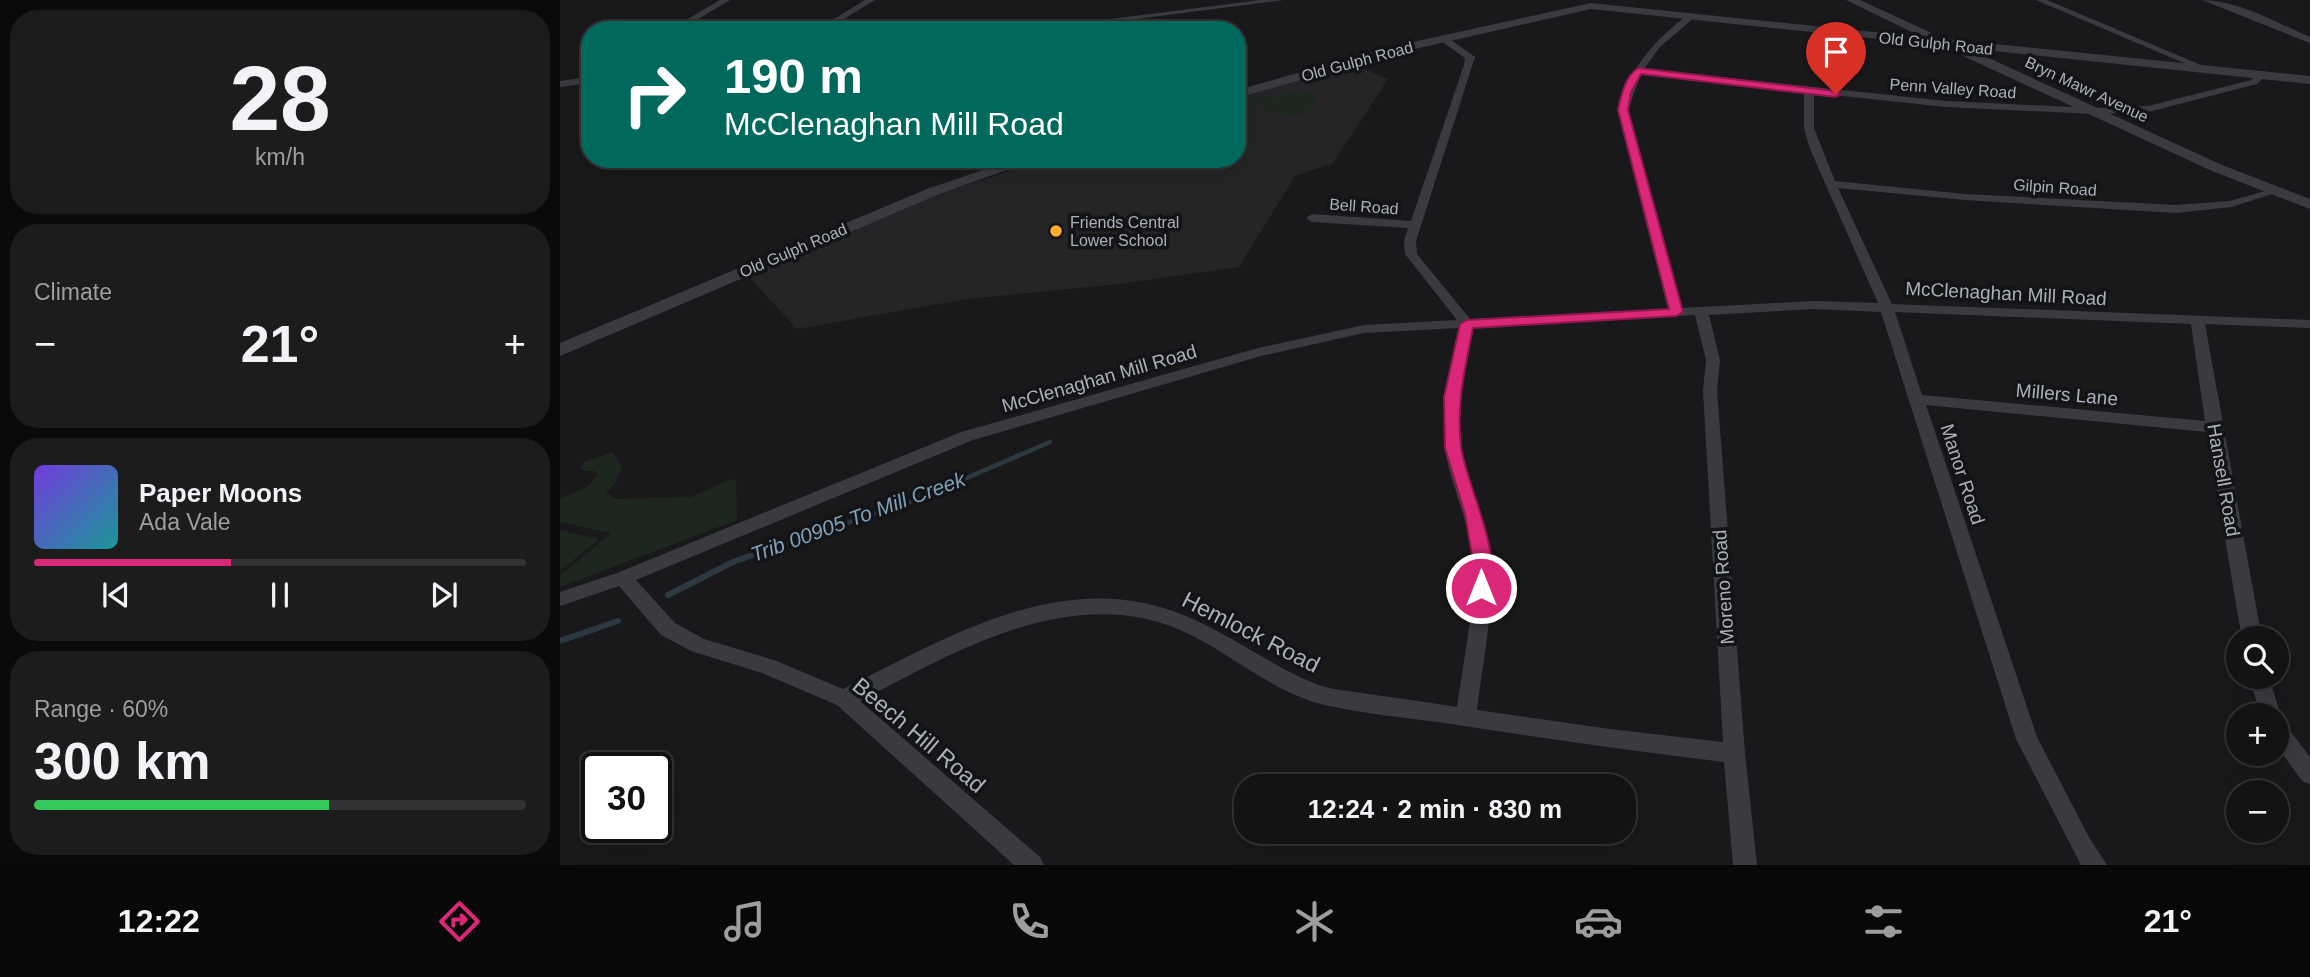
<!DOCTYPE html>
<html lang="en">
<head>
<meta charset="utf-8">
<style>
	:root { --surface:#131314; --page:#1c1c1d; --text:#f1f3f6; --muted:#9d9ea0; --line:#323234; --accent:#db2777 }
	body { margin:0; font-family:Helvetica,sans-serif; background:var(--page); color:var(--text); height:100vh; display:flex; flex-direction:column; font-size:26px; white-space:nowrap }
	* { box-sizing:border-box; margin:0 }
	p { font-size:23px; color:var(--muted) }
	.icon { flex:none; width:38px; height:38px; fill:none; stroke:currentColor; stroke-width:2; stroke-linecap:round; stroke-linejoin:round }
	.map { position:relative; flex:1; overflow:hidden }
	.panel { display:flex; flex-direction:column; gap:10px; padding:10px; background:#0a0a0b; width:560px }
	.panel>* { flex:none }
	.banner { position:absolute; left:21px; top:21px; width:665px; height:147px; border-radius:28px; box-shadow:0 7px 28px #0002,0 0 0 2px var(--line); background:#00695c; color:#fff; overflow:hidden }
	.controls { position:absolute; left:1666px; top:626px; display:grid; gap:14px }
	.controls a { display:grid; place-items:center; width:63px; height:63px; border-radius:50%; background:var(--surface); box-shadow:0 7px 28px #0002,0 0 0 2px var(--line); font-size:35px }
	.speed { position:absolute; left:21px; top:752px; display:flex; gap:14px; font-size:35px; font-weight:700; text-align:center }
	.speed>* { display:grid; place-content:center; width:91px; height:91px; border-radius:50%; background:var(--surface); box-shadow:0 7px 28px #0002,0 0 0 2px var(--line); line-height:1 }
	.speed .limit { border:4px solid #111; border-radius:10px; background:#fff; color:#111 }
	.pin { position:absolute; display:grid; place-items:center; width:60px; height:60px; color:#fff; margin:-72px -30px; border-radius:50% 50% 50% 0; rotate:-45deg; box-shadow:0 0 7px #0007 }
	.pin .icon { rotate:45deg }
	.me { position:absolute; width:77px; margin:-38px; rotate:0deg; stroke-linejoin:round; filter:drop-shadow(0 0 5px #0008) }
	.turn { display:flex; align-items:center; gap:24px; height:147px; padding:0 28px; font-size:32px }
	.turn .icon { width:91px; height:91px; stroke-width:2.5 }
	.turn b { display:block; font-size:49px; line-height:60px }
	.big { font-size:52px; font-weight:600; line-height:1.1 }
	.panel .widget { flex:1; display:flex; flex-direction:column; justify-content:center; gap:10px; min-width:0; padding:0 24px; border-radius:28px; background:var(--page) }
	.panel .dial { align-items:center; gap:0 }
	.dial b { font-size:91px; line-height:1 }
	.song { display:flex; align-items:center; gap:21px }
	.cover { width:84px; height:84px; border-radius:10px; background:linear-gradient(135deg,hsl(260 70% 55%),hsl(180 70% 35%)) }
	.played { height:7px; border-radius:4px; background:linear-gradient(90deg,var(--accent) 40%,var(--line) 40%) }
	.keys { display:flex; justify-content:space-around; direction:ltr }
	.heat { display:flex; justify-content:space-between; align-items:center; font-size:38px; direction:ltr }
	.charge { height:10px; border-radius:5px; background:linear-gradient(90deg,#34c759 60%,var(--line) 0) }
	.trip { position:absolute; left:674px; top:774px; width:402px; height:70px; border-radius:28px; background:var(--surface); box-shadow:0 7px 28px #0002,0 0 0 2px var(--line); font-weight:600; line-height:70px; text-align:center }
	.dock { display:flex; height:112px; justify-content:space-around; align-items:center; background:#080808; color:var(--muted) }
	.dock .icon { width:49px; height:49px }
	.dock .active { color:var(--accent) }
	.dock b { font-size:32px; color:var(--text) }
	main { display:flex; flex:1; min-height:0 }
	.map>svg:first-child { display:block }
	.built { fill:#252528 }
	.green { fill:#1e271f }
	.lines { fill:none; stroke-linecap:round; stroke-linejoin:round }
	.stream-far1 { stroke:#2d3941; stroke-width:4.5 }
	.stream { stroke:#2d3941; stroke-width:6 }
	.minor { fill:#393b41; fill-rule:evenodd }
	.tertiary { fill:#393b41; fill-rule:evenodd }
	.route { fill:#db2777; stroke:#8e194d; stroke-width:2 }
	.poi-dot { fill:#ffae2d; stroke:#141416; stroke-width:2.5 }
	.labels { text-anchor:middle; stroke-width:7; stroke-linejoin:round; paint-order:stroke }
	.far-street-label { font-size:16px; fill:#aab0bc; stroke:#141416 }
	.far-poi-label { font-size:16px; fill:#aab0bc; stroke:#141416; text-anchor:start }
	.street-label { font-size:19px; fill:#aab0bc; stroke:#141416 }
	.water-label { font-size:21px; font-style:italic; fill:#7ea1ba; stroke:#141416 }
	.near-street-label { font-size:23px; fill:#aab0bc; stroke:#141416 }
</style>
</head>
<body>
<main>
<section class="panel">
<div class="widget dial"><b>28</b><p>km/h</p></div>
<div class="widget"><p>Climate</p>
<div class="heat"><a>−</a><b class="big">21°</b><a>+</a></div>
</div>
<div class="widget">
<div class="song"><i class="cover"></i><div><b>Paper Moons</b><p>Ada Vale</p></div></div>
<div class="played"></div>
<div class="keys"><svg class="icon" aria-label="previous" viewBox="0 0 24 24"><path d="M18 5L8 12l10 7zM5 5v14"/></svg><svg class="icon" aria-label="pause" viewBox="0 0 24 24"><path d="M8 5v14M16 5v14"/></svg><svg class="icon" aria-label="next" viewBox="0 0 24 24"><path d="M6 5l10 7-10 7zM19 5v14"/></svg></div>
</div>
<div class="widget"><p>Range · 60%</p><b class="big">300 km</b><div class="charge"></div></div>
</section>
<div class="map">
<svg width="1750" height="865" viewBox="0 0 1750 865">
	<rect width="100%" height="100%" fill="#19191b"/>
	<path class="built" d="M795 65 828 79 773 163 735 176 679 267 559 284 407 299 237 329 187 275 376 195 486 159H677V98Z"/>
	<g class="green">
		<path d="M742 90 754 96 756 104C748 116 731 117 717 118L703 104 690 102Z"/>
		<path d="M52 452 62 466 56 482 46 493 56 499 131 497 171 479 176 480 177 520 0 587V576L51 533 0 522V499L27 487 38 475 35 471H25L21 468 24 462Z"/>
		<path d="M0 530 39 539 1 570H0Z"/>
	</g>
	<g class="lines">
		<path class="stream-far1" d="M190 556 358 499 490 442"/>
		<g class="stream">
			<path d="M108 595 173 562 195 554"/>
			<path d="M0 641 58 621"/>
		</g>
		<g class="minor">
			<path d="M160 0H170L120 30H109Z"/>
			<path d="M305 0H315L266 30H256Z"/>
			<path d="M700 0H724L491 30H464Z"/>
			<path d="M1476 0H1487L1653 70 1645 72Z"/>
			<path d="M1642 0C1678 0 1717 23 1750 37V43Z"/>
			<path d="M1129 14 1136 16 1100 47 1084 69 1386 101 1534 108 1588 106 1691 80 1697 74 1705 76 1697 84 1588 112 1534 114 1386 107 1254 93V128L1275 181 1405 194 1616 205 1670 201 1716 188 1722 191 1671 207 1616 213 1405 200 1278 188 1332 304 1750 320V328L1645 324 1702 639H1682L1647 432 1366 405 1477 737 1530 839 1547 865H1521L1456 739 1321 312 1255 309 1149 315 1160 360 1157 390 1185 753 1197 865H1173L1164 762C1073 751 982 738 891 724 849 718 806 714 765 705 716 694 674 656 629 634 517 580 399 649 300 701L480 857 484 865H454L277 705 202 673 131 651 101 635 59 586 0 606V592L57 573 401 432 698 348 804 325 897 320 845 254 844 241 848 228 752 222 746 218 752 214 851 221 904 65 905 58 881 41V37H887L915 57 856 241 857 254 910 319 1108 309 1058 110C1070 68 1094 40 1129 14ZM1081 74 1244 92V128L1250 149 1318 303 1255 301 1122 308 1068 110ZM1335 312 1631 324 1645 421 1362 395ZM1135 315 1146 360 1143 390 1163 742 1050 729 917 710C923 659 935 607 930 556 927 522 910 492 903 459 894 415 904 370 913 327ZM899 328C889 371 878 416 887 460 894 493 910 524 912 558 915 608 904 658 897 707 867 702 837 698 808 694 790 691 772 690 756 684 695 659 645 613 578 602 475 583 372 645 283 689L214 660 144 639 115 623 76 580 413 440 701 356 804 333Z"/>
			<path d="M30 77V83L0 87V81Z"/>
			<path d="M1689 677H1709L1721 716 1719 721 1724 723 1750 757V784L1742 781 1717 746V716H1701Z"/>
		</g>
		<g class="tertiary">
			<path d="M1286 0H1300L1376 35 1377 38 1750 76V84L1031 9 833 54 677 98V90L830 47 1031 3 1362 37Z"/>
			<path d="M1401 49H1409L1662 165 1750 199V209L1652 171 1401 55Z"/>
			<path d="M455 159H477L377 195 0 356V343L367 189Z"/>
		</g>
	</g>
	<path class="route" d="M1078 68 1276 91 1281 94 1276 97 1081 74 1071 92 1068 110 1123 312 1116 316 913 328C905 368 896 405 901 446 905 483 946 558 927 593L921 595 914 593 911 588 912 555 905 514 885 448 884 397 900 324 907 320 1109 309 1058 110C1061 96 1065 76 1078 68Z"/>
	<circle class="poi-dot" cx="496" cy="231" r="7"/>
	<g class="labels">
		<g class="far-street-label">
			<text transform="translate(1376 43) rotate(6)" y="6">Old Gulph Road</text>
			<text transform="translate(797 61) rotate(-15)" y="6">Old Gulph Road</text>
			<text transform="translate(1393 88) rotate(4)" y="6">Penn Valley Road</text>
			<text transform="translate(1527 89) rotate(25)" y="6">Bryn Mawr Avenue</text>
			<text transform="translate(1495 187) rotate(4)" y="6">Gilpin Road</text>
			<text transform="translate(804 206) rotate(4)" y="6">Bell Road</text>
			<text transform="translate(233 250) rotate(-23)" y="6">Old Gulph Road</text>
		</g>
		<g class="far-poi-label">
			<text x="510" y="228">Friends Central<tspan x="510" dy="18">Lower School</tspan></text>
		</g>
		<g class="street-label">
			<text transform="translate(1446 293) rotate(3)" y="7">McClenaghan Mill Road</text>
			<text transform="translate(539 378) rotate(-16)" y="7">McClenaghan Mill Road</text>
			<text transform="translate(1507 394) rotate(5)" y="7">Millers Lane</text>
			<text transform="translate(1403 474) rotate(72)" y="7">Manor Road</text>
			<text transform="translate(1664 480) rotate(80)" y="7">Hansell Road</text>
			<text transform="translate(1163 587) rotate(-94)" y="7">Moreno Road</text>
		</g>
		<g class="water-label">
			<text transform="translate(298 517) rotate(-20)" y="7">Trib 00905 To Mill Creek</text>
		</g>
		<g class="near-street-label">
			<text transform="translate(691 632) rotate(27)" y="8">Hemlock Road</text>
			<text transform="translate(359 735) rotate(40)" y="8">Beech Hill Road</text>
		</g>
	</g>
</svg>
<div class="controls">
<a><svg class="icon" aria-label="search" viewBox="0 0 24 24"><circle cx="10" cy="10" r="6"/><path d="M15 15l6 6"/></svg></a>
<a>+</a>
<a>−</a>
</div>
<div class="speed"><div class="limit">30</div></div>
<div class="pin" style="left:1276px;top:94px;background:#d93025"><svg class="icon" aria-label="arrive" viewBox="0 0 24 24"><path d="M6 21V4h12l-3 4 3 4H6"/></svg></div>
<svg class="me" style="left:921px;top:588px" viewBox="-20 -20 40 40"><circle r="17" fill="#db2777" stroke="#fff" stroke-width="3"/><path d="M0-11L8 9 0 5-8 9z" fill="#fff"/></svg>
<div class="trip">12:24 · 2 min · 830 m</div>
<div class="banner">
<div class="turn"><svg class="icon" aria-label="right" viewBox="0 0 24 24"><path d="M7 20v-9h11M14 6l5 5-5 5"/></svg><div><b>190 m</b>McClenaghan Mill Road</div></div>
</div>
</div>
</main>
<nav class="dock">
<b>12:22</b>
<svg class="icon active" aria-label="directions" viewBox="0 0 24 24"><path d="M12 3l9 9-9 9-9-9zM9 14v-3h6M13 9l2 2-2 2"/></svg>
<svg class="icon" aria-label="music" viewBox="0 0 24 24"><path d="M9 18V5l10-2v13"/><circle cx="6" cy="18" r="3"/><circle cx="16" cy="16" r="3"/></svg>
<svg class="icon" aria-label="phone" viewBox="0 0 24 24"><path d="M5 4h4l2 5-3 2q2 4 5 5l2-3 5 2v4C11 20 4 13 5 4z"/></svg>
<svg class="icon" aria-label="climate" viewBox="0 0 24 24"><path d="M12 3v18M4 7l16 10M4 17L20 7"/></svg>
<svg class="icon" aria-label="car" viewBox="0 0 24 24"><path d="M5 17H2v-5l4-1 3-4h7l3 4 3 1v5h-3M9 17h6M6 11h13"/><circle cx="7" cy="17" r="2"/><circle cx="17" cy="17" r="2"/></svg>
<svg class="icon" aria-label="filters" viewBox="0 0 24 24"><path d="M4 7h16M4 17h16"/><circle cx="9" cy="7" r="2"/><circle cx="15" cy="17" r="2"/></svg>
<b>21°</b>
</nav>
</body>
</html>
